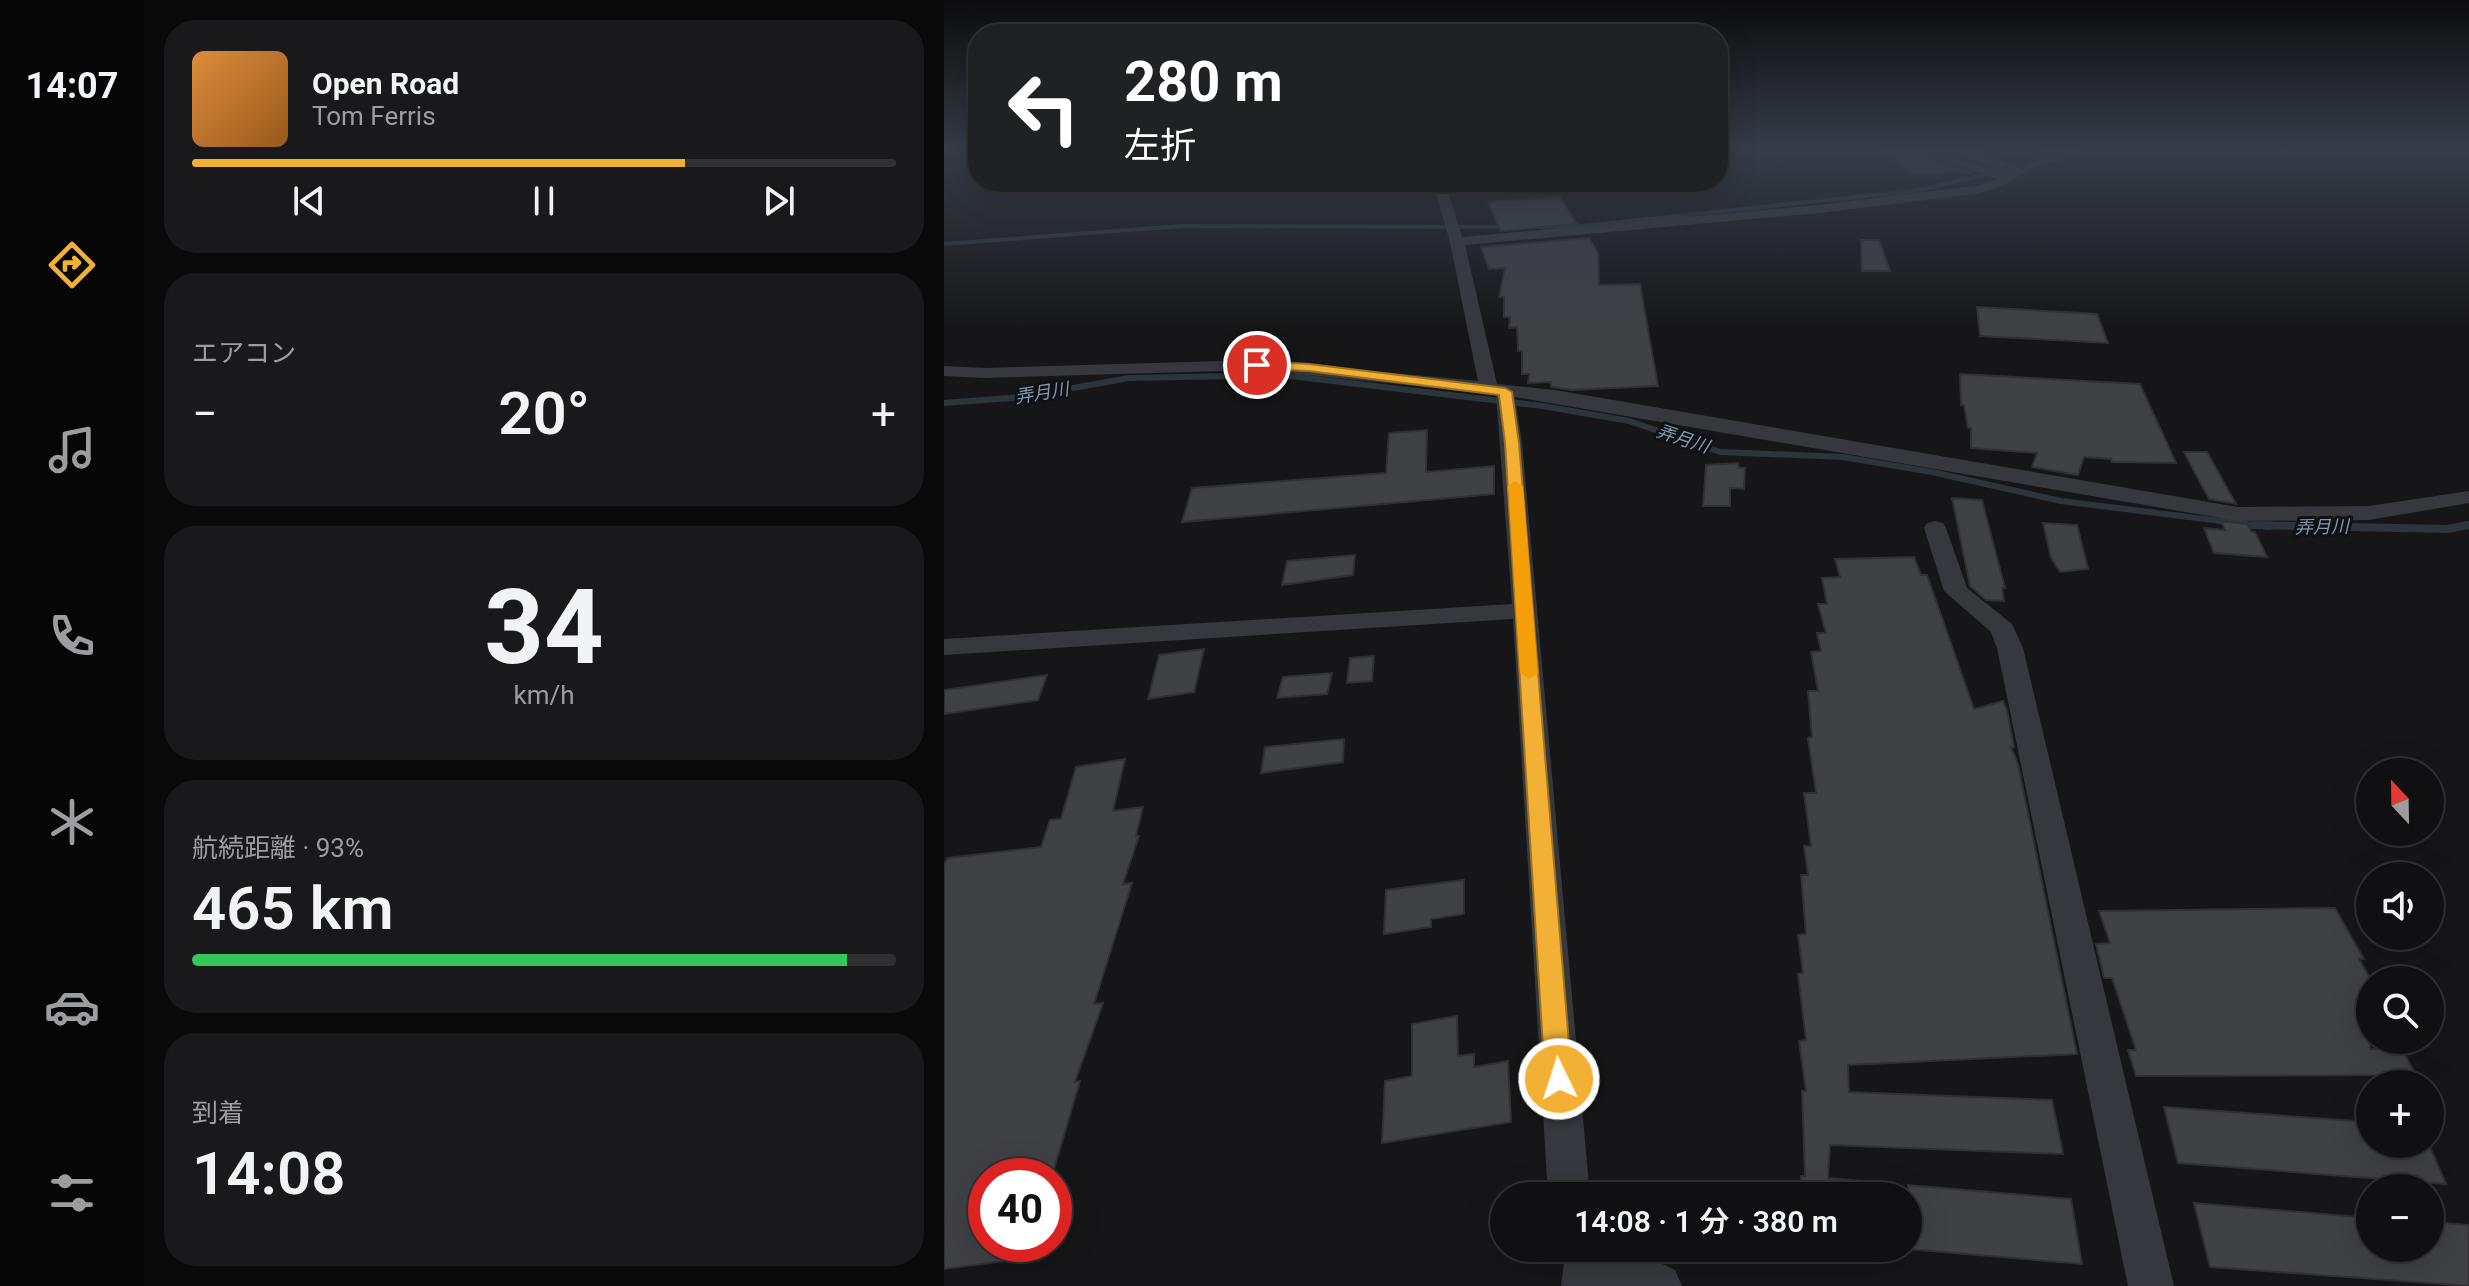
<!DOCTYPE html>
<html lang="ja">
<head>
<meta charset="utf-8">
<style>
	:root { --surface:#101012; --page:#19191b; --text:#f1f3f6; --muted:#9c9d9f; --line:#303032; --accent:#f2b134 }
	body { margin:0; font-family:Roboto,"Noto Sans JP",sans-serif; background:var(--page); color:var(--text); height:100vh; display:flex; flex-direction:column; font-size:30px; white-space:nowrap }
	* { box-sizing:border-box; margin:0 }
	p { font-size:26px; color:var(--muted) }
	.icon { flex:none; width:44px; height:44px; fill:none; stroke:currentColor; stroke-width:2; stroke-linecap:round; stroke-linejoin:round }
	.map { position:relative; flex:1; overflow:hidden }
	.details { display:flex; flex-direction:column; gap:20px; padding:20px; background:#09090a; width:800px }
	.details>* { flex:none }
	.guide { position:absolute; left:24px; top:24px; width:760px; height:168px; border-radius:32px; box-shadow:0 8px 32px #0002,0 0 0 2px var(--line); background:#202124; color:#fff; overflow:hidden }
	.needle { width:52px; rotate:338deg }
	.buttons { position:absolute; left:1412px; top:758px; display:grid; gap:16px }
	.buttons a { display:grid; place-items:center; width:88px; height:88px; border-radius:50%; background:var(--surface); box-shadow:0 8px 32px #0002,0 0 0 2px var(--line); font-size:40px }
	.speed { position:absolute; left:24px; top:1158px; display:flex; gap:16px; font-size:40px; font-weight:700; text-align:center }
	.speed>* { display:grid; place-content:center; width:104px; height:104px; border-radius:50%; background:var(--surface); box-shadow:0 8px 32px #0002,0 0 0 2px var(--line); line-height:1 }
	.speed .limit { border:12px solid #d22; background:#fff; color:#111 }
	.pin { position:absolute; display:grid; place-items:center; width:68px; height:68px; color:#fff; margin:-34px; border:4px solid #fff; border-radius:50%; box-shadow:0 2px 8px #0007 }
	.me { position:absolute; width:88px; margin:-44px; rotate:356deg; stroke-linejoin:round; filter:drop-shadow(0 0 6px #0008) }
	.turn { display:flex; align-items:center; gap:28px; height:168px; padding:0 24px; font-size:36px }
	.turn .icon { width:104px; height:104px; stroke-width:2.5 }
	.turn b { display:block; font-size:56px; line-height:68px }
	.big { font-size:60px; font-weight:600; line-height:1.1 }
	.details .widget { flex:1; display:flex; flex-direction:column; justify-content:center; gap:12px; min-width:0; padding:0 28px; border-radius:32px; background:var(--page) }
	.details .dial { align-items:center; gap:0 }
	.dial b { font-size:104px; line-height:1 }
	.song { display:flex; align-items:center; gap:24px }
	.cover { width:96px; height:96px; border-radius:12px; background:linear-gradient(135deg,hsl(30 70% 55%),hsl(30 70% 35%)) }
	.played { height:8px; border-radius:4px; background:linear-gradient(90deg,var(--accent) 70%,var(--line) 70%) }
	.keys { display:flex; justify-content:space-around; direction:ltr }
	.heat { display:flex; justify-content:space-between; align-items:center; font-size:44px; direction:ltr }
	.charge { height:12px; border-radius:6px; background:linear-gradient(90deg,#34c759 93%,var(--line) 0) }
	.trip { position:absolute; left:546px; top:1182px; width:432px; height:80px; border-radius:40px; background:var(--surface); box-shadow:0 8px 32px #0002,0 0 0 2px var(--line); font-weight:600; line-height:80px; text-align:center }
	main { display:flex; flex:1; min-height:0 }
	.tabs { display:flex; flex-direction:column; width:144px; justify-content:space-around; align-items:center; background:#060607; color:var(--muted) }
	.tabs .icon { width:56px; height:56px }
	.tabs .active { color:var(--accent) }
	.tabs b { font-size:36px; color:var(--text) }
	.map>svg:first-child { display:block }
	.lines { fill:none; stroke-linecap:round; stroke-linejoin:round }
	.stream-far2 { stroke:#2c353c; stroke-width:4 }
	.stream-far1 { stroke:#2c353c; stroke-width:6 }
	.stream { stroke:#2c353c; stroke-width:8 }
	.building { fill:#404145; stroke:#303034; stroke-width:2 }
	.minor { fill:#37383d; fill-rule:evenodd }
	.route { fill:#f2b134; stroke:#9d7322; stroke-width:2 }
	.slow { fill:#f59e0b }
	.labels { text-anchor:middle; stroke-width:6; stroke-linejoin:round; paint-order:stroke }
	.far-water-label { font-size:18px; font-style:italic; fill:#7f9bb3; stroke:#111113 }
</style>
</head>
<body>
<main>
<nav class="tabs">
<b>14:07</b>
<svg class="icon active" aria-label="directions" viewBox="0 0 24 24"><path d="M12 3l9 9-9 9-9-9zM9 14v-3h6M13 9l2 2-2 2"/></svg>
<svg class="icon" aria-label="music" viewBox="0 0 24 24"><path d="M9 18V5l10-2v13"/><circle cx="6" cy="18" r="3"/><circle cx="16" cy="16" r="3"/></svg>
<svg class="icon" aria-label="phone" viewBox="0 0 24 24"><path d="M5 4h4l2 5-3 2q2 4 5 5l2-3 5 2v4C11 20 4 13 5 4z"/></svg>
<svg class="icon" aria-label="climate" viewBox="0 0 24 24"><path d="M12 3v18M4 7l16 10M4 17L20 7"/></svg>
<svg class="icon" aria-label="car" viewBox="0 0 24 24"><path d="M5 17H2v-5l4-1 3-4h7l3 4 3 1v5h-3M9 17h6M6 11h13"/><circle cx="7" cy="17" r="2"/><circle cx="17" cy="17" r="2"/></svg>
<svg class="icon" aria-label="filters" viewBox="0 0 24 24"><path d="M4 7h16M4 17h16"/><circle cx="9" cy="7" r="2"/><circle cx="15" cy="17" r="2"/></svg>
</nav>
<section class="details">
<div class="widget">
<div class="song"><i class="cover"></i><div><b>Open Road</b><p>Tom Ferris</p></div></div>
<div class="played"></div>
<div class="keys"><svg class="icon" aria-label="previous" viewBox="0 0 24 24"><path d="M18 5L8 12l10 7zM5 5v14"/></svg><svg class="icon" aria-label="pause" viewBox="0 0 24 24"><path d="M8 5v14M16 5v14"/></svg><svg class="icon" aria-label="next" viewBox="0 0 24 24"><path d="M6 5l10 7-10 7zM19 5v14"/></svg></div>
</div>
<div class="widget"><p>エアコン</p>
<div class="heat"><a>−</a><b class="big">20°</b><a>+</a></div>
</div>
<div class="widget dial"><b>34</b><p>km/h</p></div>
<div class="widget"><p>航続距離 · 93%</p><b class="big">465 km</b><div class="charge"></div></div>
<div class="widget"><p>到着</p><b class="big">14:08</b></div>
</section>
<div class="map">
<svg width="1525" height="1286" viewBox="0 0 1525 1286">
	<rect width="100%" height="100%" fill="#161618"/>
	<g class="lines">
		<g class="stream-far2">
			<path d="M596 227 639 226 969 191 1110 160 1131 150"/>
			<path d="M0 244 238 226 562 227"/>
		</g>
		<g class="stream-far1">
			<path d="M0 403 79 397 185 378 338 375 599 406 685 421 776 452 899 457 988 472 1117 501 1325 527"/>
			<path d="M1513 527 1525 525"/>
		</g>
		<path class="stream" d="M1309 525 1504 529 1524 525"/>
	</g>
	<g class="building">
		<path d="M935 150H966L1028 173 1017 171 971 174Z"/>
		<path d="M998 150H1028L1070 166 1057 169Z"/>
		<path d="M616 197 633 224 556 231 544 202Z"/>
		<path d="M645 238 654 254 655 285 696 284 714 386 628 390 607 387V382L584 383 585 374H578V351H574L573 327 565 328 566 317H560V297H555L561 268 545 269 537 247Z"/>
		<path d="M917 240H935L946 271H918Z"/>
		<path d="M1033 307 1153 314 1164 343 1036 336Z"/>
		<path d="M1016 374 1196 384 1232 463 1168 462 1167 459 1140 457 1134 475 1088 467 1093 453 1027 448V428H1024L1020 405H1017Z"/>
		<path d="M483 430 482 472 550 466V494L238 522 248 488 442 473 445 433Z"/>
		<path d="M1240 452H1263L1292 504 1265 499Z"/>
		<path d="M794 463 795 468H801L800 489 786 488V506H759L762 465Z"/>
		<path d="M1008 498 1038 500 1061 588H1058L1060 601 1042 600 1026 586Z"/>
		<path d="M1277 521 1303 524 1308 532H1311L1323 557 1270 553 1260 528 1281 530Z"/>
		<path d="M1099 523 1133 525 1144 569 1116 572 1107 558Z"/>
		<path d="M411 555 409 575 338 585 343 561Z"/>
		<path d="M970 557 977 575H983L1030 709 1059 701 1063 710 1070 747H1067L1074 764 1133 1054 904 1065 905 1092 1108 1100 1119 1154 886 1145 884 1178 918 1181 917 1196H857V1176H861L858 1091H862L855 1041 862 1040 854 974 859 973 854 935 862 934 857 875H864L860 846H867L860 793H872L864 738 868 737 864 691H874L867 652 877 651 873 633H882L874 604H883L878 578 896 577 891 559Z"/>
		<path d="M260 649 250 692 204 699 215 655Z"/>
		<path d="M430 656 428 681 403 683 406 658Z"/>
		<path d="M388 673 383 694 333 698 339 677Z"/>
		<path d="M103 675 94 700 0 714V690Z"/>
		<path d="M400 739 399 762 317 773 321 747Z"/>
		<path d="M181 759 169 811 199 807 192 836H195L179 884 188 883 150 1004 159 1003 131 1082 136 1081 108 1176H42V1244H90L91 1257 0 1269V865L3 858 97 847 106 820 117 819 132 767Z"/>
		<path d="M520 880V914L487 919V927L440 934 442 890Z"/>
		<path d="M1391 908 1420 959H1415L1426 978V1049H1458L1472 1075 1192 1076 1184 1050H1192L1168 978H1160L1152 944 1166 943 1155 911Z"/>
		<path d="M513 1016 514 1056 530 1054V1067L564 1061 567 1122 438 1143 441 1081 468 1076V1024Z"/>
		<path d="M1220 1107 1426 1122V1144H1485L1502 1184 1234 1163Z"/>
		<path d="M964 1185 1127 1199 1138 1264 964 1249Z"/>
		<path d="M1250 1203 1426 1218V1248H1486V1222L1525 1225V1286L1266 1267Z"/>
	</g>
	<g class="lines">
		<g class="minor">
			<path d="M969 150H987L1062 174 1104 150H1118L1059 186 1032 194 875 213 521 245 553 384 611 390 1294 507 1425 506 1525 491V503L1425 520 1294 521 571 397 578 443 646 1196H604L569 619 0 655V639L568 604 552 394 313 370 41 378 0 376V366L41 368 313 360 534 381 506 242 489 182H501L518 237 875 205 1031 186 1054 179Z"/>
			<path d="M991 521 999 523 1002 528 1023 588 1068 624 1079 648 1230 1286H1184L1053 648 1047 632 1000 591 980 528 983 523Z"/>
			<path d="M622 1248H684L731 1270 738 1286H617Z"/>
		</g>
	</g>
	<linearGradient id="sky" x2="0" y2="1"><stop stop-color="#0c0c0d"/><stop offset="0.45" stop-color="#363c48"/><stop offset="1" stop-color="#363c48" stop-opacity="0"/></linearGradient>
	<rect width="1525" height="331" fill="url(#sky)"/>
	<path class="route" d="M313 361 365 364 561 388 568 392 575 443 628 1079 624 1088 615 1091 605 1088 601 1079 561 443 555 395 365 371 309 368V362Z"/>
	<path class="slow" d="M571 481 579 486 594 673 585 679 576 673 564 486Z"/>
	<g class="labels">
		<g class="far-water-label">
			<text transform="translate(98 393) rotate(-9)" y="6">弄月川</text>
			<text transform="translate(739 439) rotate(18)" y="6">弄月川</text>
			<text transform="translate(1378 527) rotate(-1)" y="6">弄月川</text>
		</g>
	</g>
</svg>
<div class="buttons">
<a><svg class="needle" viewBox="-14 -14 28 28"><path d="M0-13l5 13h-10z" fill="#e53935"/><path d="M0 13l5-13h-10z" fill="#9c9d9f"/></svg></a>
<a><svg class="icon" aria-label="sound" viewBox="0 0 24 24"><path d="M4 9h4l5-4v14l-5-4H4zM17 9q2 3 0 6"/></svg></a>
<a><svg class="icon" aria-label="search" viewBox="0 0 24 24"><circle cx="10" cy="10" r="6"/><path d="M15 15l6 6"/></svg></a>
<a>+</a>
<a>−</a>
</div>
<div class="speed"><div class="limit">40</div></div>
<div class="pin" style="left:313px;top:365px;background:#d93025"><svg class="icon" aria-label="arrive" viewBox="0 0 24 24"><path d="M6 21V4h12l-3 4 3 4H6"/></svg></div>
<svg class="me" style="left:615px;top:1079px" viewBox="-20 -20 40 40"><circle r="17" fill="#f2b134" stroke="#fff" stroke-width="3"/><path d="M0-11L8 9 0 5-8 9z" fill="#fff"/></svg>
<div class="trip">14:08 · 1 分 · 380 m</div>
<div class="guide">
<div class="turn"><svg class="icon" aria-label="left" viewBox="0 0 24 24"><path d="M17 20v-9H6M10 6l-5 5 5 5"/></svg><div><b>280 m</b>左折</div></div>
</div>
</div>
</main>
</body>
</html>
